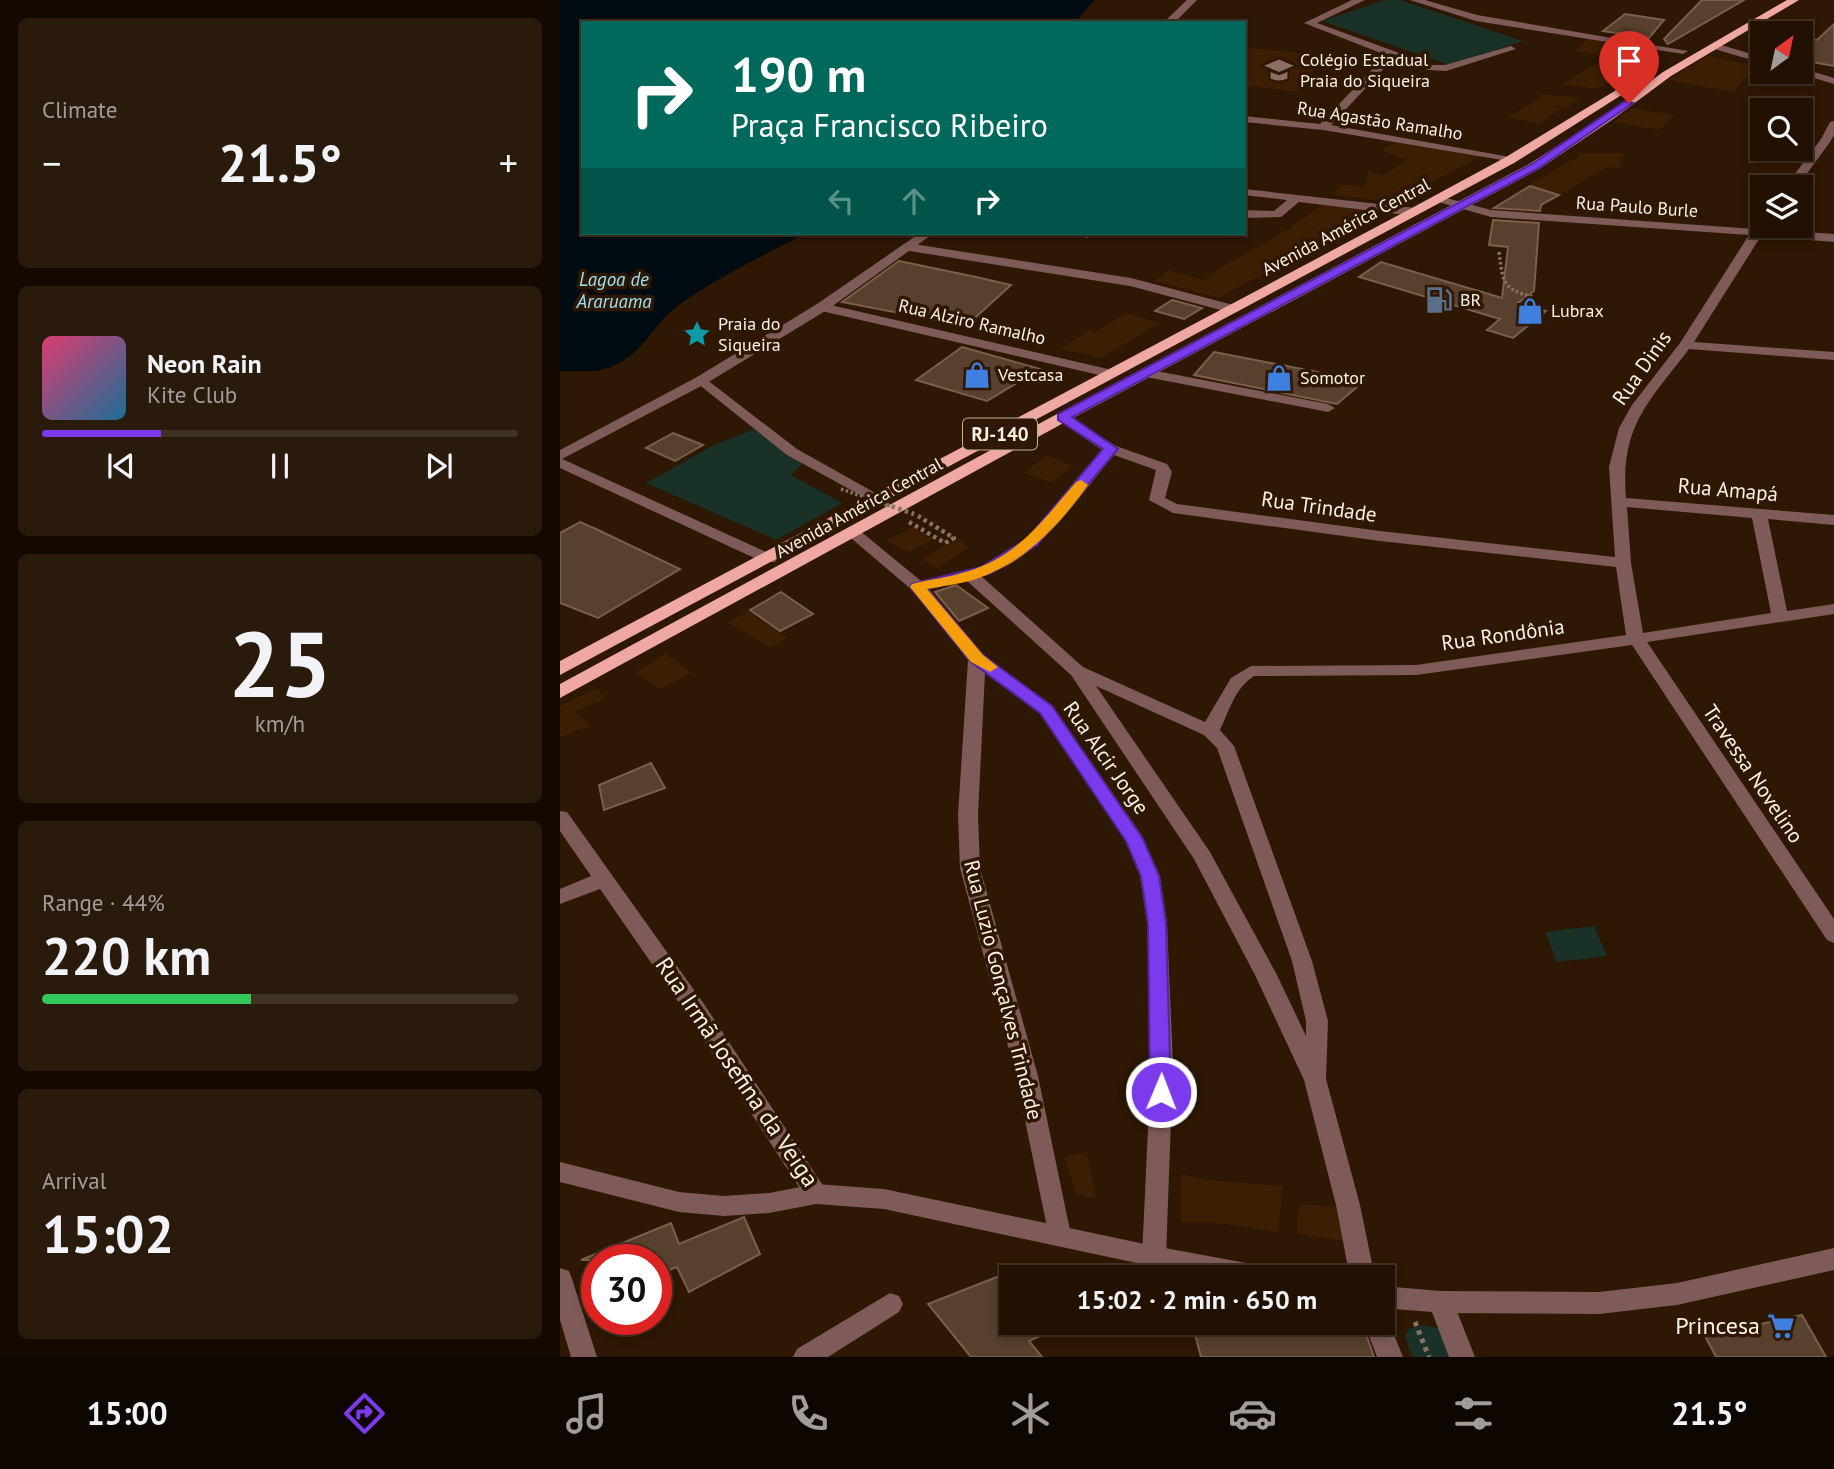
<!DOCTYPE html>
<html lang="en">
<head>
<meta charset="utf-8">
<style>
	:root { --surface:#221102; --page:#2a1a0c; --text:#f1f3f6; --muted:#a29d99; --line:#3f3124; --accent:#7c3aed }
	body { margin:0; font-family:"PT Sans",sans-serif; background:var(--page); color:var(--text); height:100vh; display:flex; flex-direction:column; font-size:26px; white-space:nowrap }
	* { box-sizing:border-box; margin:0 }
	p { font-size:23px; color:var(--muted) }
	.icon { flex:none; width:38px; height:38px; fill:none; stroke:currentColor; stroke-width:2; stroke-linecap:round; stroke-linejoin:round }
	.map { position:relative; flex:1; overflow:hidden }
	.side { display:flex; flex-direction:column; gap:18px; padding:18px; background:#130901; width:560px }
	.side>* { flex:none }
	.hud { position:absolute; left:21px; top:21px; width:665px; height:214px; border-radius:0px; box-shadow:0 4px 10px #0003,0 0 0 2px var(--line); background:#00695c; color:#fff; overflow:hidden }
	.needle { width:46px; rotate:33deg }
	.tools { position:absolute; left:1190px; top:21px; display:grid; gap:14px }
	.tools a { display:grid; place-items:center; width:63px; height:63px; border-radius:0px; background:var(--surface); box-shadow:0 4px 10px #0003,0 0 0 2px var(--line); font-size:35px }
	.speed { position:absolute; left:21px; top:1244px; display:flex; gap:14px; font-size:35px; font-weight:700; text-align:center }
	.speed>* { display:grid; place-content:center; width:91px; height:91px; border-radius:50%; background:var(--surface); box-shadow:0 4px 10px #0003,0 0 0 2px var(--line); line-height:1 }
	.speed .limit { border:10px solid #d22; background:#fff; color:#111 }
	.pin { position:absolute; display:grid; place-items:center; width:60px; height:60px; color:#fff; margin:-72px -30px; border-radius:50% 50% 50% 0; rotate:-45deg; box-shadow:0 0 7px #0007 }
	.pin .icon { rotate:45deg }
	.me { position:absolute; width:77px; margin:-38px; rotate:1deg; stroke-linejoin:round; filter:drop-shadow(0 0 5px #0008) }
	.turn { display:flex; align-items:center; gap:24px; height:147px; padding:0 35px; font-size:32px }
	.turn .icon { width:91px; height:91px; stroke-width:2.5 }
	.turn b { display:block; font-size:49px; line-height:60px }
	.lanes { display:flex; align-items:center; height:66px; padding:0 35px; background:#0003; justify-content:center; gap:35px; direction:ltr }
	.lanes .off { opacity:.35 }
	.big { font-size:52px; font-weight:800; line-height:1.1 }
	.side .widget { flex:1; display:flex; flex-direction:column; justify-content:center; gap:10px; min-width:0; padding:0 24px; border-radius:10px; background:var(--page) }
	.side .dial { align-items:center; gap:0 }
	.dial b { font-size:91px; line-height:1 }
	.song { display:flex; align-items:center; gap:21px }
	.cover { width:84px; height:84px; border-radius:10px; background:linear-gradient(135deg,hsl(340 70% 55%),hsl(200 70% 35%)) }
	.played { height:7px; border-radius:4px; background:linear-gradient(90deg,var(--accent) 25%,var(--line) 25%) }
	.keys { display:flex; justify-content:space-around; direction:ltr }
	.heat { display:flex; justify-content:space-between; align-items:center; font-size:38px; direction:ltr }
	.charge { height:10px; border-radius:5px; background:linear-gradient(90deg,#34c759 44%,var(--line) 0) }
	.trip { position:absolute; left:439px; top:1265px; width:396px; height:70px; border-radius:0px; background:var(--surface); box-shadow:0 4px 10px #0003,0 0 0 2px var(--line); font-weight:800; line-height:70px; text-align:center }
	.tab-bar { display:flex; height:112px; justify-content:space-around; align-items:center; background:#0e0701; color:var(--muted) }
	.tab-bar .icon { width:49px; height:49px }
	.tab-bar .on { color:var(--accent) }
	.tab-bar b { font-size:32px; color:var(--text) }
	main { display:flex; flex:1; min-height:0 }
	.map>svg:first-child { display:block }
	.built { fill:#3b1e04 }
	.green { fill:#193126 }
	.water { fill:#000c12 }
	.building { fill:#57402e; stroke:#7b5f4a; stroke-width:2 }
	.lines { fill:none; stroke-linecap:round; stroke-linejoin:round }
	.path-far2 { stroke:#867363; stroke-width:3.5; stroke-dasharray:2.5 2.5; stroke-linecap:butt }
	.path-far1 { stroke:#867363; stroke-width:4.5; stroke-dasharray:3.5 3.5; stroke-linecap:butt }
	.path { stroke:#867363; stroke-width:5; stroke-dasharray:4.5 4.5; stroke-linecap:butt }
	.minor { fill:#7e5b58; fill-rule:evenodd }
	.tertiary { fill:#7e5b58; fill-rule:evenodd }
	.trunk { fill:#efa8a2; fill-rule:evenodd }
	.path-bridge-far1 { stroke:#867363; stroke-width:3.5; stroke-dasharray:2.5 2.5; stroke-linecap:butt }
	.path-bridge { stroke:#867363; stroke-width:4.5; stroke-dasharray:3.5 3.5; stroke-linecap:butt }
	.route { fill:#7c3aed; stroke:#51269a; stroke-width:2 }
	.slow { fill:#f59e0b }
	.labels { text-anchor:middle; stroke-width:7; stroke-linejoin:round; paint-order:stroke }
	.far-poi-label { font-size:18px; fill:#fdf0e6; stroke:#2e1703; text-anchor:start }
	.far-street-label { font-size:18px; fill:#fdf0e6; stroke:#2e1703 }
	.far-water-label { font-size:19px; font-style:italic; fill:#9de0f4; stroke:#2e1703 }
	.shield { fill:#2e1703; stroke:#bfafa2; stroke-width:2 }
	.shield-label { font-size:19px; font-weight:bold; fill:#fdf0e6 }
	.street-label { font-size:21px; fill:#fdf0e6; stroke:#2e1703 }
	.near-street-label { font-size:24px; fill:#fdf0e6; stroke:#2e1703 }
	.near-poi-label { font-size:24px; fill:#fdf0e6; stroke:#2e1703; text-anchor:end }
</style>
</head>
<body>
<main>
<section class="side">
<div class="widget"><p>Climate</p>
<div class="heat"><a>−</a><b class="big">21.5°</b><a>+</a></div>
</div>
<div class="widget">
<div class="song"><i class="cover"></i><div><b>Neon Rain</b><p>Kite Club</p></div></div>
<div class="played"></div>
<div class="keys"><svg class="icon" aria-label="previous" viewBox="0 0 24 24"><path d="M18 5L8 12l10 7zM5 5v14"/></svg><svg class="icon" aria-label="pause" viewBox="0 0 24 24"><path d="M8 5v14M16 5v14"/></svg><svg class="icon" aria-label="next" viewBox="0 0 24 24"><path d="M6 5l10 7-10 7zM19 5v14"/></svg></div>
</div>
<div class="widget dial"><b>25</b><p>km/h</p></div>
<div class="widget"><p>Range · 44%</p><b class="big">220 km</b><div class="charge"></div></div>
<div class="widget"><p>Arrival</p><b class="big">15:02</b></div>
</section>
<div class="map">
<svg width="1274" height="1357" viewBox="0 0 1274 1357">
	<rect width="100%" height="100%" fill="#2e1703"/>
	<g class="built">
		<path d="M1030 37 1100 48 1088 59 1038 89 1001 84 1050 56 1014 51Z"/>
		<path d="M684 47 766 56 737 92 684 85Z"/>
		<path d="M1148 56 1197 66 1173 92 1108 80Z"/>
		<path d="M983 94 1021 98 1007 108 986 104 1002 108 979 124 947 117 974 102Z"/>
		<path d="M1072 108 1114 115 1099 130 1054 122Z"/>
		<path d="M839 142 921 156 834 202 773 195 780 184 805 187 808 171 824 175 847 160 820 150Z"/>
		<path d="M1019 153H1065L1059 168 1048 167 999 195 970 185 1012 159 1016 160Z"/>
		<path d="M764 203 818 210 659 298 594 281 609 270 644 280 668 263 724 232Z"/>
		<path d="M566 313 601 323 541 358 500 349 529 330 535 332Z"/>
		<path d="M487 455 512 466 492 483 464 473Z"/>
		<path d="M353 527 373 539 349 552 326 541Z"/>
		<path d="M399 539 409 547 377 568 362 559Z"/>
		<path d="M187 611 228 638 211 648 168 623Z"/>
		<path d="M106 653 131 673 100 690 75 672Z"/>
		<path d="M37 688 45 699 15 712 30 726 0 737V706Z"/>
		<path d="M527 1152 536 1198 517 1195 504 1157Z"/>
		<path d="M621 1174 648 1180 722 1186 719 1232 651 1222H621Z"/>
		<path d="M739 1204 781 1207 784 1241 737 1234Z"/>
	</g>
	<g class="green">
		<path d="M825 0H840L963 41 890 65 762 21Z"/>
		<path d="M194 429 243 463 231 475 282 503 216 540 86 483 152 446Z"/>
		<path d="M1034 926 1047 956 997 962 985 932Z"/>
		<path d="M864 1325 881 1329 892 1357H852L845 1336 849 1329Z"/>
	</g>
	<path class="water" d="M0 0H534L515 23H23V233H245C203 256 157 277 119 305 92 325 85 352 53 366 37 374 17 370 0 371Z"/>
	<g class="building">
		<path d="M1142 0H1184L1108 44 1104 39Z"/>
		<path d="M1065 14 1104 20 1089 38 1043 31Z"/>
		<path d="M1274 24V66L1241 60V37L1257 40Z"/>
		<path d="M970 186 999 195 981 205 980 211 934 208Z"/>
		<path d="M933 220 979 223 974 291 958 303 986 311 953 338 927 330 940 319 799 277 821 262 942 298 948 247 929 245Z"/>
		<path d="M339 261 416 277 451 285 406 326 282 302Z"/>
		<path d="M612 300 642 308 624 319 595 311Z"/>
		<path d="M402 347 480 369 427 401 356 380Z"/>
		<path d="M654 352 804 381 777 404 634 375Z"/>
		<path d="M113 433 143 445 115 461 86 448Z"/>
		<path d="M20 522 38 530 120 569 38 618 0 603V533Z"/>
		<path d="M396 585 428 608 399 621 375 592Z"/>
		<path d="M221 592 253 614 220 631 190 610Z"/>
		<path d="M91 763 105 788 44 810 39 785Z"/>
		<path d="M184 1217 200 1254 129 1292 117 1267 96 1275V1260H21L111 1223 119 1244Z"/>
		<path d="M452 1271V1323H508L469 1341 482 1357H411L368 1304Z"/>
		<path d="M1242 1315 1266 1357H1156L1145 1336Z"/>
		<path d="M632 1323H705L707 1331 749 1323H802L814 1357H641Z"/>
	</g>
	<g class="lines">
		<path class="path-far2" d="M939 252C943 282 942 289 973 297"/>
		<path class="path-far1" d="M349 522 385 543 394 538 358 516"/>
		<path class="path" d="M855 1322 869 1357"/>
		<g class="minor">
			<path d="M792 0H805L757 23 872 65H885L951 46 956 49 886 71 867 70 834 58 771 125 950 157 954 158V162L763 130 684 122V116L760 124 826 55 744 23Z"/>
			<path d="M850 0H865L917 15 1128 51 1123 54 916 21Z"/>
			<path d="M1154 43 1202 57V63L1151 48V44Z"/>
			<path d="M1241 68 1274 78V84L1237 73Z"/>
			<path d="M1274 121V135L1270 142 1237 187H1225L1261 139 1270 122Z"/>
			<path d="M684 189 855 208 861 212 855 216 739 202 721 217 684 218V210L714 211 727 200 684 195Z"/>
			<path d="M879 196 931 210 1194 229 1202 221V226H1207L1205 229 1274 234V242L1201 236 1134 342 1274 352V360L1129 349C1088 403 1060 426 1066 498L1274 515V525L1208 519 1227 611 1274 604V614L1087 642 1274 919V943L1267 940 1072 645 856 675 694 676C675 688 669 711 660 730L674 746 752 961 768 1021 766 1079 800 1205 815 1278H790L776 1205 744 1080 695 975 634 859 511 675 406 580 369 589 423 655 492 706 581 834 600 876 607 923 613 1065 606 1257 603 1265 594 1268 585 1265 582 1257 591 1065 587 923 580 876 565 840 480 714 425 673 418 815 420 868 478 1076 511 1235 508 1242 499 1245 490 1242 456 1076 400 868 398 815 408 660 352 590 285 533 293 528 299 530 361 581 420 567 466 539 542 450 498 420V414L503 413 556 446 607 464 612 472 605 498 617 504 820 531 1055 557 1049 467 1059 428 1072 405 1120 343 1189 235 931 217 875 201V197ZM554 455 596 470 589 500 613 513 820 541 1056 567 1066 635 856 665 691 666 671 678 645 722 523 667 421 576C479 561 517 498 554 455ZM1067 507 1192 518 1211 613 1083 633 1071 563ZM536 686 644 735 657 748 732 961 746 1021V1036L717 975 650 852Z"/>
			<path d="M516 233H532L533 234 527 238Z"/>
			<path d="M347 243 571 278 677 306 678 309 672 313 570 286 343 250V244Z"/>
			<path d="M262 303 552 370 559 374 552 378 257 310V304Z"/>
			<path d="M586 369 768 404 775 408 768 412 581 376 579 373Z"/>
			<path d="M142 376 237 449 326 499 318 504 313 502 227 455 137 383V377Z"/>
			<path d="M0 458 215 556 217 559 215 562H203L0 468Z"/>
			<path d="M0 811 7 812 144 1004 264 1187 268 1194 264 1201 256 1204 248 1201 128 1016 40 889 0 904V889L31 876 0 831Z"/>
			<path d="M1274 1248V1270L1117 1305 1039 1314 881 1313 872 1310 868 1302 872 1294 881 1291 1039 1292 1117 1283Z"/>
			<path d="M0 1268 9 1271 12 1279 37 1357H11L0 1320Z"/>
			<path d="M330 1293 339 1296 343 1304 339 1312 268 1357H233L237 1349Z"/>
		</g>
		<g class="tertiary">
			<path d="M627 0H637L614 23H603Z"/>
			<path d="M360 233H374L267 310 147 383 0 460V450L137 377 257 304Z"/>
			<path d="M0 1162 119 1192 164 1196 209 1193 256 1184 324 1189 594 1246 708 1267 717 1270 720 1278H647L324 1209 256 1204 209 1213 164 1216 119 1212 0 1182Z"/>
			<path d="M822 1286 881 1291 890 1294 915 1357H889L872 1312 822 1308Z"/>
			<path d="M822 1314 826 1315 843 1357H817L804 1323H822Z"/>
		</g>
		<g class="trunk">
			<path d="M1227 0H1239L1111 76 1053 119 979 169 509 420 0 698V684L497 414 971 163 1045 115 1103 72Z"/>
			<path d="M1086 72 1092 75 1090 77 954 163 0 675V661L850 209 946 157Z"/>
		</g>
		<path class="path-bridge-far1" d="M281 489 330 506"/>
		<path class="path-bridge" d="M325 504 354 514"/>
	</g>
	<path class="route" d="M1065 101 1073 103 979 168 512 417 558 449 477 545 431 573 367 589 423 655 492 706 583 839 599 876 606 923 611 1092 608 1098 601 1101 593 1098 590 1092 588 923 581 876 566 841 480 713 411 662 350 587 352 584 421 567 467 539 543 449 498 420V414L972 164Z"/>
	<path class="slow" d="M521 480 528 485C497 527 467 561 416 579 401 584 383 586 367 589L423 655 438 667 430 672 411 662 350 587 352 584C370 579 388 578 405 572 458 557 482 521 516 482Z"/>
	<defs>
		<symbol id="school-bare" viewBox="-9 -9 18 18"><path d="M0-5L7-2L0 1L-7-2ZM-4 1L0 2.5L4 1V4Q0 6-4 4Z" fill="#8d6e63" stroke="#2e1703" stroke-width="2.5" paint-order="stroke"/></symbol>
		<symbol id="fuel-bare" viewBox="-9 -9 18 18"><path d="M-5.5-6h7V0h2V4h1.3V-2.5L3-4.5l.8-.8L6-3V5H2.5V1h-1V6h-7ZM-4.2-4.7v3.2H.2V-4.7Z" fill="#5c6f8a" stroke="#2e1703" stroke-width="2.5" paint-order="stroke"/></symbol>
		<symbol id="shop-bare" viewBox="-9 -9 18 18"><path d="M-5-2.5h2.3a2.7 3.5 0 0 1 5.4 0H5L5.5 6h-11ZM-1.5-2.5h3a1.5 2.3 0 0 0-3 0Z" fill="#3f7fe0" stroke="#2e1703" stroke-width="2.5" paint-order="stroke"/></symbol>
		<symbol id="sight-bare" viewBox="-9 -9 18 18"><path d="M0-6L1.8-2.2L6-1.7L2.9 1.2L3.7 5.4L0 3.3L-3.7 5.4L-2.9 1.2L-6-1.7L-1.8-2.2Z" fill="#0f9aa8" stroke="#2e1703" stroke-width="2.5" paint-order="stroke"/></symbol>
		<symbol id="supermarket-bare" viewBox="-9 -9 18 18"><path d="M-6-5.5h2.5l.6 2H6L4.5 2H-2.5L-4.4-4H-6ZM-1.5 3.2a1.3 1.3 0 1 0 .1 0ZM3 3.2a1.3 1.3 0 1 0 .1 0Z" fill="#3f7fe0" stroke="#2e1703" stroke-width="2.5" paint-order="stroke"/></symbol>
	</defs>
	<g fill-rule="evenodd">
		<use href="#school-bare" x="700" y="51" width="38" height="38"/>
		<use href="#fuel-bare" x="860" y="281" width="38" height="38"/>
		<use href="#shop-bare" x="951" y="292" width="38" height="38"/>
		<use href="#sight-bare" x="118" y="315" width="38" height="38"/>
		<use href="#shop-bare" x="398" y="356" width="38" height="38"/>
		<use href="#shop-bare" x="700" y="359" width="38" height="38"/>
		<use href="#supermarket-bare" x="1202" y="1307" width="38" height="38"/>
	</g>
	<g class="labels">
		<g class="far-poi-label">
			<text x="740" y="66">Colégio Estadual<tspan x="740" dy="21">Praia do Siqueira</tspan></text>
			<text x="900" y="306">BR</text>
			<text x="991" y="317">Lubrax</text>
			<text x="158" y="330">Praia do<tspan x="158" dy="21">Siqueira</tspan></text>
			<text x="438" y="381">Vestcasa</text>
			<text x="740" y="384">Somotor</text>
		</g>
		<g class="far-street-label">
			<text transform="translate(820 121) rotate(9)" y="6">Rua Agastão Ramalho</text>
			<text transform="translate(1077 207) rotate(4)" y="6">Rua Paulo Burle</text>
			<text transform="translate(786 227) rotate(-28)" y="6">Avenida América Central</text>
			<text transform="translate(412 322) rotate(13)" y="6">Rua Alziro Ramalho</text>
			<text transform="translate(299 508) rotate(-29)" y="6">Avenida América Central</text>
		</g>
		<g class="far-water-label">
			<text x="54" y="286">Lagoa de<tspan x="54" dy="22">Araruama</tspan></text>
		</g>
		<rect class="shield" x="403" y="418.5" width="74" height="31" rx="5"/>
		<g class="shield-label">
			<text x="440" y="441">RJ-140</text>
		</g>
		<g class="street-label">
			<text transform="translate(1082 368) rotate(-55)" y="7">Rua Dinis</text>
			<text transform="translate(1168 490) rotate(5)" y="7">Rua Amapá</text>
			<text transform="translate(759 507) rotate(8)" y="7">Rua Trindade</text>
			<text transform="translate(943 635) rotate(-8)" y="7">Rua Rondônia</text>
			<text transform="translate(546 758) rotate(55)" y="7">Rua Alcir Jorge</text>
			<text transform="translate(1193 774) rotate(56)" y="7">Travessa Novelino</text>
			<text transform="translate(443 990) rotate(76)" y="7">Rua Luzio Gonçalves Trindade</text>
		</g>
		<g class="near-street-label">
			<text transform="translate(177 1072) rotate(56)" y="8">Rua Irmã Josefina da Veiga</text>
		</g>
		<g class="near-poi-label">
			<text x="1200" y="1334">Princesa</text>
		</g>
	</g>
</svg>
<div class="tools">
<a><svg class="needle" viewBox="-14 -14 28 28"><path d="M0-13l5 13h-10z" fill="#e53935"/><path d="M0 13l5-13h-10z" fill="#a29d99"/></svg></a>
<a><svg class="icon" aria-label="search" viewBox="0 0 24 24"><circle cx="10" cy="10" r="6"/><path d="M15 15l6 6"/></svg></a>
<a><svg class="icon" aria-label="layers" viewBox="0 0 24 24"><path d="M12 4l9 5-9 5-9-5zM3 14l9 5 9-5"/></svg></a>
</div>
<div class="speed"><div class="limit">30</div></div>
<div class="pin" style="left:1069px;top:103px;background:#d93025"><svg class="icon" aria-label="arrive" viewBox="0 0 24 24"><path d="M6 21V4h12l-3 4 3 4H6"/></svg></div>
<svg class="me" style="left:601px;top:1092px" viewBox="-20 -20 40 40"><circle r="17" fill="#7c3aed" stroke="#fff" stroke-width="3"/><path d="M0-11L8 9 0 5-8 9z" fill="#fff"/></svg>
<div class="trip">15:02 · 2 min · 650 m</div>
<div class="hud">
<div class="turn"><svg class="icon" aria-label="right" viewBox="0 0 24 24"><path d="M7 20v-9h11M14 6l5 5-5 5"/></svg><div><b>190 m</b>Praça Francisco Ribeiro</div></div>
<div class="lanes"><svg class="icon off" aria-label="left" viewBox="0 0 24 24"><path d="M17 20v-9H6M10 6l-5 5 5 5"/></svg><svg class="icon off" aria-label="ahead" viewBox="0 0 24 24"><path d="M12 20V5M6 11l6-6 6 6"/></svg><svg class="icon" aria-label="right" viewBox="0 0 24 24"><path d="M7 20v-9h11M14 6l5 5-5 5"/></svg></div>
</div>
</div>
</main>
<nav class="tab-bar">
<b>15:00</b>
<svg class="icon on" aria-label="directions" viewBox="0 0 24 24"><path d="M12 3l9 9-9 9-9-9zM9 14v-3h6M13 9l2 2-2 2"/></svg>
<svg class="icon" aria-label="music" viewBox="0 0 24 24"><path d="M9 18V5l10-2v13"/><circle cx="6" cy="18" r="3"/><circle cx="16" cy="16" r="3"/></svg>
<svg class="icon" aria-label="phone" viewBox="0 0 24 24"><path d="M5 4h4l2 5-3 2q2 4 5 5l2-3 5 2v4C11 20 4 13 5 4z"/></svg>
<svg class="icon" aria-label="climate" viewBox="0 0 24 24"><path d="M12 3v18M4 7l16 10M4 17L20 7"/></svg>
<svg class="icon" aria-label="car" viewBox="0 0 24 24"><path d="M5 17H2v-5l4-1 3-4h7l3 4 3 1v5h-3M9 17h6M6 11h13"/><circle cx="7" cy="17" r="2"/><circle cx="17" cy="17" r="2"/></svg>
<svg class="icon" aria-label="filters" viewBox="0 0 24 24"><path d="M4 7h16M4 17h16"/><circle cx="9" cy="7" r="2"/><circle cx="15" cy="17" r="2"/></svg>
<b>21.5°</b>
</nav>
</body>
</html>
